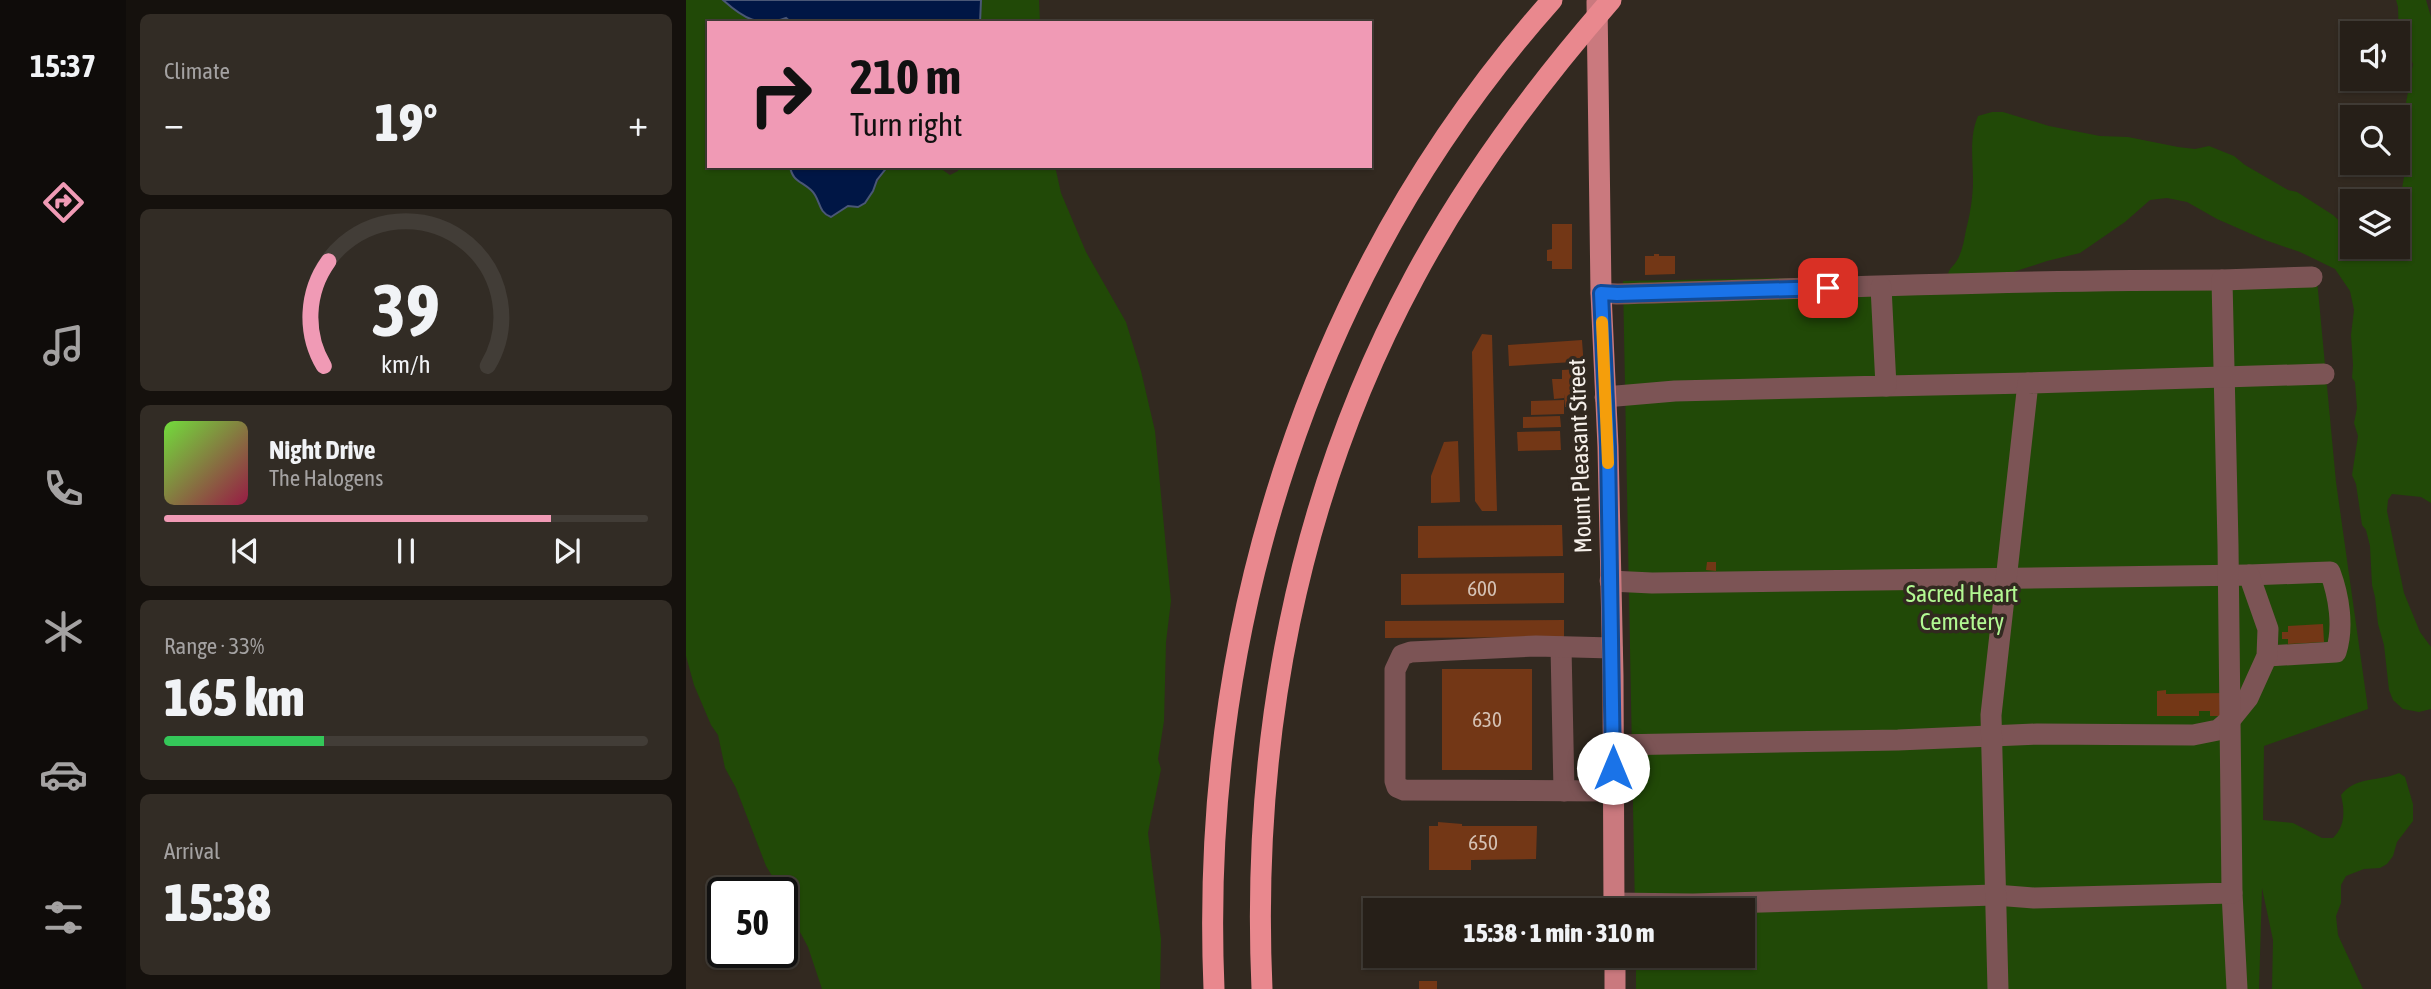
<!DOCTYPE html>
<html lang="en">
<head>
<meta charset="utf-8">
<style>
	:root { --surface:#261f18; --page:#322c25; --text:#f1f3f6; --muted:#a4a2a2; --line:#423d37; --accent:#f09ab5 }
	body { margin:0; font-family:"Asap Condensed",sans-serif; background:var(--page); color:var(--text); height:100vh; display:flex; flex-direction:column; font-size:26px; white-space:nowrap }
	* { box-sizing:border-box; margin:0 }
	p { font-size:23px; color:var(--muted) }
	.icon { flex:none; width:38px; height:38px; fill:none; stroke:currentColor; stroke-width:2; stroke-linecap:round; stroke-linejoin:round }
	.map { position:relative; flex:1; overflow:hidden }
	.panel { display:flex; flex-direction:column; gap:14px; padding:14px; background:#15110d; width:560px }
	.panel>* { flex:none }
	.guide { position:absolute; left:21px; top:21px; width:665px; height:147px; border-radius:0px; box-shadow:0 2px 5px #0004,0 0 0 2px var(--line); background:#f09ab5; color:#111; overflow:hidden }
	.buttons { position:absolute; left:1654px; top:21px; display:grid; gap:14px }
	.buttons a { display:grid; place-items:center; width:70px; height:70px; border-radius:0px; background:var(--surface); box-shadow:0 2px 5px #0004,0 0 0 2px var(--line); font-size:35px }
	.speed { position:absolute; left:21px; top:877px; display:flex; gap:14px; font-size:35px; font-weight:700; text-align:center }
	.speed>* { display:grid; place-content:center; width:91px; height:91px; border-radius:50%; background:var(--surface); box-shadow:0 2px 5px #0004,0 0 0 2px var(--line); line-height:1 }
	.speed .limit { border:4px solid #111; border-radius:10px; background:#fff; color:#111 }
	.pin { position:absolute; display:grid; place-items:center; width:60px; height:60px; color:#fff; margin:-30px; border-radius:14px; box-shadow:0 4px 10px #0006 }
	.me { position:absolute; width:77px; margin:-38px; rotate:0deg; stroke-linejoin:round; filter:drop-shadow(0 0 5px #0008) }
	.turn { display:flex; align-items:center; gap:24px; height:147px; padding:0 28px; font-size:32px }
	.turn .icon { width:91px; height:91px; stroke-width:2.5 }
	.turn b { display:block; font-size:49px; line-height:60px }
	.big { font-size:52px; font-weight:800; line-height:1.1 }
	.panel .tile { flex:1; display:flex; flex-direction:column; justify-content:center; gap:10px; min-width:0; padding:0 24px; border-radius:10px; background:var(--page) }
	.panel .dial { align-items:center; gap:0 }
	.dial svg { height:182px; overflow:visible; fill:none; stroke:var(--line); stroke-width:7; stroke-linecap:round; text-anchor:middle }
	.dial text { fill:var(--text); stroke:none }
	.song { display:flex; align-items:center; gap:21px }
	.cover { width:84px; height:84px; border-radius:10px; background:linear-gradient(135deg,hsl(100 70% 55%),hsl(340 70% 35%)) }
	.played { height:7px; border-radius:4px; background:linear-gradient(90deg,var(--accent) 80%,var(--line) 80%) }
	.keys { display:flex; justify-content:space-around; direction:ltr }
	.heat { display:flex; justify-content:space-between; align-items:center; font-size:38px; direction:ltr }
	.charge { height:10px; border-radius:5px; background:linear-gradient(90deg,#34c759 33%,var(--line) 0) }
	.trip { position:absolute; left:677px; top:898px; width:392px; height:70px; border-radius:0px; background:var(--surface); box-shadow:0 2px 5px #0004,0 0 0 2px var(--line); font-weight:800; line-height:70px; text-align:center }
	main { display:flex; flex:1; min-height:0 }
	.dock { display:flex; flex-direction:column; width:126px; justify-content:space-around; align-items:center; background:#0f0c0a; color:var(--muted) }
	.dock .icon { width:49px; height:49px }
	.dock .active { color:var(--accent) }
	.dock b { font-size:32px; color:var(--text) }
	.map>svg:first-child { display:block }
	.green { fill:#214907 }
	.water { fill:#001645; stroke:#4a5776; stroke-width:2 }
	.building { fill:#733716 }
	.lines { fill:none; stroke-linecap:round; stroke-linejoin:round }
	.minor { stroke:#7c5455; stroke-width:21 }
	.major { stroke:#ca797e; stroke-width:21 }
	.highway { stroke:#e9888e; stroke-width:21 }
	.route-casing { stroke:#114b97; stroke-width:18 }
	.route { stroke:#1a73e8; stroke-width:12 }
	.slow { stroke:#f59e0b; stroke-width:12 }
	.labels { text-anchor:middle; stroke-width:7; stroke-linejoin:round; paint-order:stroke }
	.number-label { font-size:21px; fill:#d5c2b5 }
	.street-label { font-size:24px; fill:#f6f0ea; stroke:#322920 }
	.park-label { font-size:24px; fill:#b2f892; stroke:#322920 }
</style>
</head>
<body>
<main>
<nav class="dock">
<b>15:37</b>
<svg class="icon active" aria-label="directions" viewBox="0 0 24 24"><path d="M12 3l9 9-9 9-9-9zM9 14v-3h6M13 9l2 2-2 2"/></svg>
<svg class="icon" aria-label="music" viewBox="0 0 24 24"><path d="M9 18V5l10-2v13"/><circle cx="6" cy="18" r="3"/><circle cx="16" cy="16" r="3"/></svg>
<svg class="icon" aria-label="phone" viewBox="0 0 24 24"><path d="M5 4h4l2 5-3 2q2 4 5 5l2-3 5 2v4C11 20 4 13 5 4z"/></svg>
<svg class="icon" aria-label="climate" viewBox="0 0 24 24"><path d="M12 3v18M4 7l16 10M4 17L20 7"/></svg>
<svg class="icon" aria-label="car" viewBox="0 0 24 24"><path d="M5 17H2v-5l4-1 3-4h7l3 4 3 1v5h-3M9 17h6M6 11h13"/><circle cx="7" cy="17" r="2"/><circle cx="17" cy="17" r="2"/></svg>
<svg class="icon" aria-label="filters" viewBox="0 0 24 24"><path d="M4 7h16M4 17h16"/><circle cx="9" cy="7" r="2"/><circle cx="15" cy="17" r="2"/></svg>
</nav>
<section class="panel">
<div class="tile"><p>Climate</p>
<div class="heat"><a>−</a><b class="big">19°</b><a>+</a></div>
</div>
<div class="tile dial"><svg viewBox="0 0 100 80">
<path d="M14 69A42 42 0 1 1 86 69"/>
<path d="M14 69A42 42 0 0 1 16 23" stroke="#f09ab5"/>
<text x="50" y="56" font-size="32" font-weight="700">39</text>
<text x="50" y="72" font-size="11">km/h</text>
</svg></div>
<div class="tile">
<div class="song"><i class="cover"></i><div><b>Night Drive</b><p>The Halogens</p></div></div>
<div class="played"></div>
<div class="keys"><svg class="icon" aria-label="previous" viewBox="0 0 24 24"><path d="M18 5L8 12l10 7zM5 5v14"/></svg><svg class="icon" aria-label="pause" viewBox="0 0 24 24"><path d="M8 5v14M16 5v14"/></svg><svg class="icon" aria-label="next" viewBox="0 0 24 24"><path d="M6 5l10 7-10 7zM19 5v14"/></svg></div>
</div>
<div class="tile"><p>Range · 33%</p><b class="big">165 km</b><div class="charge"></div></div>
<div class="tile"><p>Arrival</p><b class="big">15:38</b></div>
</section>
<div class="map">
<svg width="1745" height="989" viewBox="0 0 1745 989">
	<rect width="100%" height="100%" fill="#322920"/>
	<g class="green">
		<path d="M0 0H37L67 22H88L100 18 106 23H23V166H103C108 185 117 181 127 193 131 198 133 205 135 210L163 206 172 207C184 194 192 181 202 166H251L264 175 272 171 273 166H369L375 193 400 252 440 322 455 371 469 431 485 601 480 642 478 721 472 759 475 769 462 833 475 939 474 989H136L122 947 100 906 96 892 80 866 50 788 39 768 32 735 25 725 8 685 0 656Z"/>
		<path d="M295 0H353L354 23H294Z"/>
		<path d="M1710 0H1740L1745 17V503L1735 497 1706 494 1702 500 1701 511 1718 593 1734 632 1745 647V709L1733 712 1717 709 1707 700 1703 690 1698 645 1692 624 1689 597 1686 585 1684 546 1680 530 1676 525 1670 484 1666 475 1672 436 1668 423 1671 408 1669 382 1666 378 1667 365 1665 335 1668 310 1664 291 1649 269 1614 252 1579 240 1531 219 1501 202 1481 198 1464 200 1439 222 1394 253 1361 261 1321 274 1630 269 1650 482 1682 709 1578 746 1577 820 1607 823 1636 838H1647C1659 826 1659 812 1655 795 1670 776 1692 782 1713 773L1719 777 1727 804V821L1711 842 1707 856 1701 864 1694 868 1678 869 1660 876 1655 885V903L1650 916 1652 935 1677 989H1586L1587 940 1576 888 1573 989H950V956H1057V910H949L937 281 1262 275C1263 268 1266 268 1270 262 1276 253 1278 241 1280 230 1284 215 1287 197 1287 181 1287 159 1283 137 1292 116L1306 112H1317L1363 126 1414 136 1442 137 1492 147 1509 149 1523 146 1548 156 1559 165 1602 190 1611 192 1647 215 1666 233V247H1712V226L1715 219 1714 200 1721 160 1722 130 1720 103 1727 64 1722 51 1713 40 1712 7Z"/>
	</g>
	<g class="water">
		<path d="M37 0H295L294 23H106L100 18C73 28 57 18 37 0Z"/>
		<path d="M104 166H202L191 180 187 191 179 203 172 207 162 206 145 217C131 212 135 199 125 190 115 181 106 181 104 166Z"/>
	</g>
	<g class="building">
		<path d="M866 224H886V269H866V261H861V250L866 249Z"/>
		<path d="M968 254H973V256H989V274L959 275V256H968Z"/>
		<path d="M796 334 806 335 811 511H796L789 501 786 352Z"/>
		<path d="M896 340 898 368 888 369 887 362 823 366 822 345Z"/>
		<path d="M896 369 899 406 879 407 878 394V398L868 399 866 379H876V370Z"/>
		<path d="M878 400V414L845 415V401Z"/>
		<path d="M874 416 875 427 837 428V417Z"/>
		<path d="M887 417H897L898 454H888Z"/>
		<path d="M874 431 875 450 832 451 831 432Z"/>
		<path d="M772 441 774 502 745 503V476L758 442Z"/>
		<path d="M876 525 877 556 732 558V526Z"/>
		<path d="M1021 562H1030V571L1020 570Z"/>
		<path d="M878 573V603L715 605V574Z"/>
		<path d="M878 620V637L699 638V621Z"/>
		<path d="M1637 624 1638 642 1602 644V639H1596V632H1602V626Z"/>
		<rect x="756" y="669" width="90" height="101"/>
		<path d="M1480 690V694L1538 693V716H1524V711H1513V716H1471V691Z"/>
		<path d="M752 822 776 824V826H851L850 859 785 860V870H743V826H752Z"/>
		<rect x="733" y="981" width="18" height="8"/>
	</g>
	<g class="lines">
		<g class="minor">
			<path d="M915 293 931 294C1133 288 1334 280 1536 280"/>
			<path d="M1200 386 1342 383"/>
			<path d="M919 397 989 391 1200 386 1195 287"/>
			<path d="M1563 575 1644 572C1653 596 1658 627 1650 652L1581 656"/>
			<path d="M924 581 966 583 1563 575 1582 629 1581 656 1562 698 1545 719 1532 730 1507 735 1351 734 1212 740 927 745"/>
			<path d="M875 647 878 791"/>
			<path d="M926 648 850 646 725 652 716 655 709 670V781L711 787 718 790 927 791"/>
			<path d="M1546 893 1551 989"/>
			<path d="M928 903 1007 904 1309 895 1348 898 1546 893 1542 545 1536 280 1626 277"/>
			<path d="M1312 989 1305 715 1342 383 1638 374"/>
		</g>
		<g class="major">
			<path d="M911 2 915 293 922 447 927 676 928 910"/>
			<path d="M929 956V989"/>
		</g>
		<g class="highway">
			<path d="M528 989C513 628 624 272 866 0"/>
			<path d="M576 989C565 742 610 497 728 278 782 177 850 86 925 0"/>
		</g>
	</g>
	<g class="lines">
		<defs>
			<path id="route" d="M927 768 922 447 915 293 931 294 1142 288"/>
		</defs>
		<use href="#route" class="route-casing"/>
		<use href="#route" class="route"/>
		<path class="slow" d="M916 322 922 463"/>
	</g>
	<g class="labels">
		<g class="number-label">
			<text x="796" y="596">600</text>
			<text x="801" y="727">630</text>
			<text x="797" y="850">650</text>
		</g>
		<g class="street-label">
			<text transform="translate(894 456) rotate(-92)" y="8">Mount Pleasant Street</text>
		</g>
		<g class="park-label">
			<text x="1276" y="602">Sacred Heart<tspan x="1276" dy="28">Cemetery</tspan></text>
		</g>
	</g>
</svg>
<div class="buttons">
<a><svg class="icon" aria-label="sound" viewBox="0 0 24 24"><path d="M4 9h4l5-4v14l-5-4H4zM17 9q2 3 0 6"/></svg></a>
<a><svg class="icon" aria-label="search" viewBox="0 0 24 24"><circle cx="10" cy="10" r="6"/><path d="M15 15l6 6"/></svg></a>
<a><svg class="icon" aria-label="layers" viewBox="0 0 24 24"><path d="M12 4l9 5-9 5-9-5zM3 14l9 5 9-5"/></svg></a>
</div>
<div class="speed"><div class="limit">50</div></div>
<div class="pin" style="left:1142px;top:288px;background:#d93025"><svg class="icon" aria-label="arrive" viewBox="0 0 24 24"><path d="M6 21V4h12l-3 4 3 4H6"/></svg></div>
<svg class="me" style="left:927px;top:768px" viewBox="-20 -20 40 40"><circle r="19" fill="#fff"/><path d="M0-13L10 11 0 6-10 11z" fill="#1a73e8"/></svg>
<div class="trip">15:38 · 1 min · 310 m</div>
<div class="guide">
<div class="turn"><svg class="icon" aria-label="right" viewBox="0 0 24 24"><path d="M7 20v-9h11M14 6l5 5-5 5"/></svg><div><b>210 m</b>Turn right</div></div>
</div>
</div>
</main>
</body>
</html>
